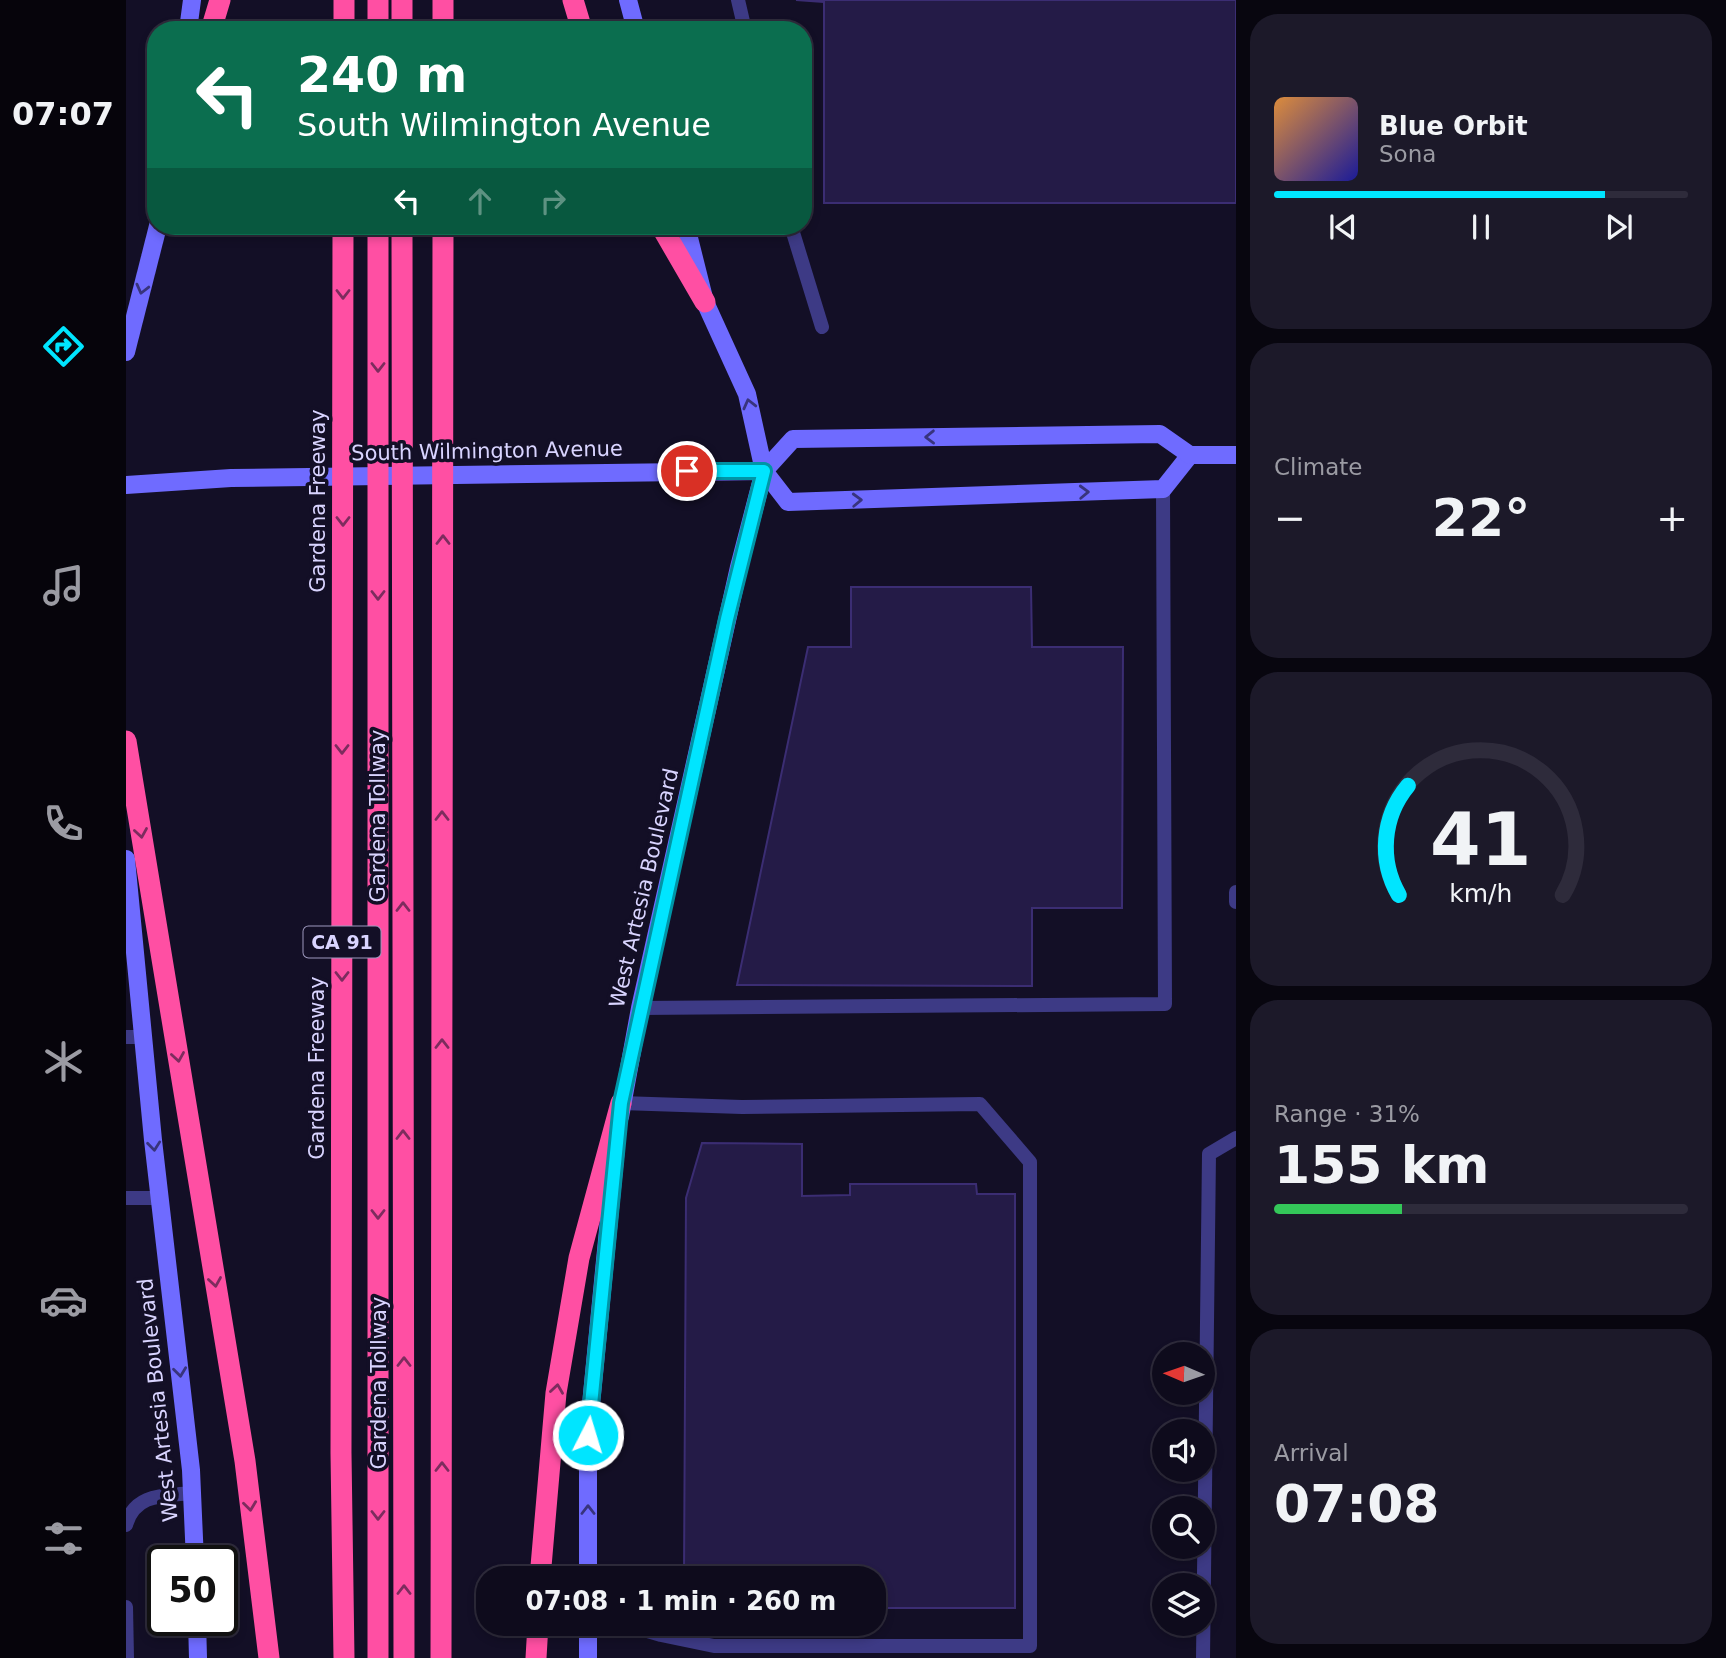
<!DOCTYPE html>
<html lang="en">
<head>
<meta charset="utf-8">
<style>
	:root { --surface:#0e0b1c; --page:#1c1929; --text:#f1f3f6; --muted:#9b9ba3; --line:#2e2b3b; --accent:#00e5ff }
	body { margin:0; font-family:"DejaVu Sans",sans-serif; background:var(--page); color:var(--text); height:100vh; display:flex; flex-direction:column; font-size:26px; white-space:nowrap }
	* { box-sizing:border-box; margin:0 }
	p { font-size:23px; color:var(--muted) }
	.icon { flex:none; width:38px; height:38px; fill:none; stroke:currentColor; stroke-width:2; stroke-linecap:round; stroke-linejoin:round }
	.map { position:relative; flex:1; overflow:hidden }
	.drawer { display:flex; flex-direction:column; gap:14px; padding:14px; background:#08060f; width:490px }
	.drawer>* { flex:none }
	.hud { position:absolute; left:21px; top:21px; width:665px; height:214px; border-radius:28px; box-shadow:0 4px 10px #0003,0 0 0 2px var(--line); background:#0b6e4f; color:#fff; overflow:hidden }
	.needle { width:46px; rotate:272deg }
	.controls { position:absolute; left:1026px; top:1342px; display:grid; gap:14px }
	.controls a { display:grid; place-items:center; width:63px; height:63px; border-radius:50%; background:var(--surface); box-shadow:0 4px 10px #0003,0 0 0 2px var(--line); font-size:35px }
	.speed { position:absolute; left:21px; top:1545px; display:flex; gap:14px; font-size:35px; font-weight:700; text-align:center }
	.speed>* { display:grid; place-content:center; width:91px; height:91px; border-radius:50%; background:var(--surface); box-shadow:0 4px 10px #0003,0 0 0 2px var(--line); line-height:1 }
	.speed .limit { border:4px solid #111; border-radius:10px; background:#fff; color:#111 }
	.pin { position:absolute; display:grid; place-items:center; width:60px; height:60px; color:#fff; margin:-30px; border:4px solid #fff; border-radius:50%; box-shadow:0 2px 7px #0007 }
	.me { position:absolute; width:77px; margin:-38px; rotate:5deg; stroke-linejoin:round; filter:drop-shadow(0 0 5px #0008) }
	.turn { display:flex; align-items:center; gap:24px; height:147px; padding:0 35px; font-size:32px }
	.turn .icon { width:91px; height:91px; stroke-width:2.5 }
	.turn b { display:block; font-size:49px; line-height:60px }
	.lanes { display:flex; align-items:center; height:66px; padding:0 35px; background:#0003; justify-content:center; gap:35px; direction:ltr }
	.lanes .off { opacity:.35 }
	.big { font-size:52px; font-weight:800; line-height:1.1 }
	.drawer .tile { flex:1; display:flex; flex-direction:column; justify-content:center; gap:10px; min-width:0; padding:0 24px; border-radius:28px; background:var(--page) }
	.drawer .dial { align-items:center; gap:0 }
	.dial svg { height:182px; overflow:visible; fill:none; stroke:var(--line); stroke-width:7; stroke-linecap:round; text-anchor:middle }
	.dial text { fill:var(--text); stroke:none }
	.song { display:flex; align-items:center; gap:21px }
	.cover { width:84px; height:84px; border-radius:10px; background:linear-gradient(135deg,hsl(30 70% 55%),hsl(240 70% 35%)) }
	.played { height:7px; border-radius:4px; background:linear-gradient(90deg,var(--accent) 80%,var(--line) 80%) }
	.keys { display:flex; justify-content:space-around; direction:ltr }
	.heat { display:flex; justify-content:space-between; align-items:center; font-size:38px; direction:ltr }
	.charge { height:10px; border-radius:5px; background:linear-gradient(90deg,#34c759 31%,var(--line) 0) }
	.trip { position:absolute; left:350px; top:1566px; width:410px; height:70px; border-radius:28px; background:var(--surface); box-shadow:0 4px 10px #0003,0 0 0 2px var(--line); font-weight:800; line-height:70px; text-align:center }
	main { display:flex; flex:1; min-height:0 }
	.dock { display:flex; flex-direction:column; width:126px; justify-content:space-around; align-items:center; background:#06040b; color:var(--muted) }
	.dock .icon { width:49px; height:49px }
	.dock .active { color:var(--accent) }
	.dock b { font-size:32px; color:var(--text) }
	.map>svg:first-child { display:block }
	.building { fill:#241b47; stroke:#3b2d73; stroke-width:2 }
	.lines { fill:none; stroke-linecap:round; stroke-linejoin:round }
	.service { stroke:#3d3a85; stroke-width:14 }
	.secondary { stroke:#6f6bff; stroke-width:18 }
	.motorway { stroke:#ff4fa3; stroke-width:21 }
	.oneway { stroke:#38347d }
	.oneway2 { stroke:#7d2c5e }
	.route-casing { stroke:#0095a6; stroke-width:18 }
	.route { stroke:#00e5ff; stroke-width:12 }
	.labels { text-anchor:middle; stroke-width:7; stroke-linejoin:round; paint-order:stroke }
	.shield { fill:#130f26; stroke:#9e99be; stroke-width:2 }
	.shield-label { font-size:19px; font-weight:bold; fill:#d9d4ff }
	.street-label { font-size:21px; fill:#d9d4ff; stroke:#130f26 }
</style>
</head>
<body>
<main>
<nav class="dock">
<b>07:07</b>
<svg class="icon active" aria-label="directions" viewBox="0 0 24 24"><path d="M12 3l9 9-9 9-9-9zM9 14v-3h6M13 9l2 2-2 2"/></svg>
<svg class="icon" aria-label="music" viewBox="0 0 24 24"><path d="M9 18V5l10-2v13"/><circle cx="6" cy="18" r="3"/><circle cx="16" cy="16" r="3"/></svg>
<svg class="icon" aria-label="phone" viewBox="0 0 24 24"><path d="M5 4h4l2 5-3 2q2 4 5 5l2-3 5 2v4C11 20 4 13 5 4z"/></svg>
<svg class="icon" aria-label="climate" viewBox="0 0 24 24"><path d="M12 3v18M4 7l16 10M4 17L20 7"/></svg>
<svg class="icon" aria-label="car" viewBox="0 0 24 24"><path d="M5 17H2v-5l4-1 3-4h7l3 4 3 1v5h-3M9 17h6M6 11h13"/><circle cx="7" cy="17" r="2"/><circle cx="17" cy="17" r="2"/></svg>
<svg class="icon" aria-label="filters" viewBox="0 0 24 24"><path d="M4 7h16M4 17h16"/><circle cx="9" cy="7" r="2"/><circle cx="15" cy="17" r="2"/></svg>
</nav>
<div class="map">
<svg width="1110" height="1658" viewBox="0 0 1110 1658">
	<rect width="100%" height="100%" fill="#130f26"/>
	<g class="building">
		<path d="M670 0H1110V203H698V2Z"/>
		<path d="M725 587H905L906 647H997L996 908H906V986L611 985 682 647H725Z"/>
		<path d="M576 1143 676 1144V1196L724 1195V1184H850L851 1194H889V1608H747V1578H558L560 1198Z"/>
	</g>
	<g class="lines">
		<g class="service">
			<path d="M612 0 619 30"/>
			<path d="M665 226 696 327"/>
			<path d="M1110 902V892"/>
			<path d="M514 1008 1039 1004 1037 489"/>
			<path d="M0 1037H17"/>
			<path d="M495 1103 616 1107 854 1104 904 1162V1646H588L535 1635 498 1624"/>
			<path d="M0 1198H34"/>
			<path d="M0 1525C9 1493 38 1496 66 1493"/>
			<path d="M0 1607 1 1658"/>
			<path d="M1077 1658 1083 1154 1110 1138"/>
		</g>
		<g class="secondary">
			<path d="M502 0 510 30"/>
			<path d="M62 30 66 0"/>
			<path d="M0 352 32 226"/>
			<path d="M638 471 662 502 1037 489 1064 455"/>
			<path d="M0 485 105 478 638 471 667 439 1034 434 1064 455H1110"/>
			<path d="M0 859 27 1140 65 1470 69 1561"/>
			<path d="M494 1117 514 1008 613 567 638 471 621 394 579 302 560 226"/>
			<path d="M462 1578V1435L490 1148"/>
			<path d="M71 1620 72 1658"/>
			<path d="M462 1658V1624"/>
		</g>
		<g class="motorway">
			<path d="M252 0V30"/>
			<path d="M447 0 456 30"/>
			<path d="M85 30 94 0"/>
			<path d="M218 30V0"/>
			<path d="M276 30V0"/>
			<path d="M317 30V0"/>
			<path d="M217 226 215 1453 218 1658"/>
			<path d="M276 226 278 1658"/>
			<path d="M535 226 579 302"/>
			<path d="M0 741 119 1461 143 1658"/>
			<path d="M414 1578 430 1393 453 1258 495 1103"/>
			<path d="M252 1658V226"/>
			<path d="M315 1658 317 226"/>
			<path d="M410 1658 412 1624"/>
		</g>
	</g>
	<defs><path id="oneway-chevron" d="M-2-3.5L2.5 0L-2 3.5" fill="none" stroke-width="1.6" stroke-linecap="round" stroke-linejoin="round" transform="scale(1.75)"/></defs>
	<g class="oneway">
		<use href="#oneway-chevron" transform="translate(16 289) rotate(104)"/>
		<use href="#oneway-chevron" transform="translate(623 404) rotate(-104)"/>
		<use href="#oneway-chevron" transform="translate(804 437) rotate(179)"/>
		<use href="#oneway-chevron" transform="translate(958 492) rotate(-2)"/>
		<use href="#oneway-chevron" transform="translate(731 500) rotate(-2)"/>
		<use href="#oneway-chevron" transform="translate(28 1146) rotate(84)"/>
		<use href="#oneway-chevron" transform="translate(54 1372) rotate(83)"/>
		<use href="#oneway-chevron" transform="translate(462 1510) rotate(-90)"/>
	</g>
	<g class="oneway2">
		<use href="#oneway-chevron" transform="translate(217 294) rotate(90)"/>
		<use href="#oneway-chevron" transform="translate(252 367) rotate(90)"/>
		<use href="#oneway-chevron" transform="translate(217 521) rotate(90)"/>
		<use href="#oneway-chevron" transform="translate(317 540) rotate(-90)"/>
		<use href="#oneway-chevron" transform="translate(252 595) rotate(90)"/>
		<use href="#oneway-chevron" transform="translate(216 749) rotate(90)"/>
		<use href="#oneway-chevron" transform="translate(316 816) rotate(-90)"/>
		<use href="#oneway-chevron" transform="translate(15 833) rotate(81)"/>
		<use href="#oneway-chevron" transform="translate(277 907) rotate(-90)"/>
		<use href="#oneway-chevron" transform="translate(216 976) rotate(90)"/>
		<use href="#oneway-chevron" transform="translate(316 1044) rotate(-90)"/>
		<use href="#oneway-chevron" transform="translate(52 1057) rotate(81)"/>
		<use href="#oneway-chevron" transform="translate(277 1135) rotate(-90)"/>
		<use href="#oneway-chevron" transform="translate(252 1214) rotate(90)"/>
		<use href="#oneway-chevron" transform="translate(89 1282) rotate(81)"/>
		<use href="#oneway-chevron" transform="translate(278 1362) rotate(-90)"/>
		<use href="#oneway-chevron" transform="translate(431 1389) rotate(-82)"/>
		<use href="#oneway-chevron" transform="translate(316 1467) rotate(-90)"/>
		<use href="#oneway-chevron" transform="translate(124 1506) rotate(83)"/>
		<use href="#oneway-chevron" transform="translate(252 1515) rotate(90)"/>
		<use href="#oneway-chevron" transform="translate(278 1590) rotate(-90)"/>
	</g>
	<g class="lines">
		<defs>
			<path id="route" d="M462 1435 495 1103 601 619 638 471H561"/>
		</defs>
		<use href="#route" class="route-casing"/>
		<use href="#route" class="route"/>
	</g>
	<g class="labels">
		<rect class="shield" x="177.5" y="926.5" width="77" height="31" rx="5"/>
		<g class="shield-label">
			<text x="216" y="949">CA 91</text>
		</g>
		<g class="street-label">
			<text transform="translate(361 451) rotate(-1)" y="7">South Wilmington Avenue</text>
			<text transform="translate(192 501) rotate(-90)" y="7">Gardena Freeway</text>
			<text transform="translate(252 816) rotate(-90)" y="7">Gardena Tollway</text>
			<text transform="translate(518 888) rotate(-77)" y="7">West Artesia Boulevard</text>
			<text transform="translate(191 1068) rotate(-90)" y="7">Gardena Freeway</text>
			<text transform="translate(253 1383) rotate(-90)" y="7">Gardena Tollway</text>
			<text transform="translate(32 1400) rotate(-96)" y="7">West Artesia Boulevard</text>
		</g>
	</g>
</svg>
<div class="controls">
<a><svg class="needle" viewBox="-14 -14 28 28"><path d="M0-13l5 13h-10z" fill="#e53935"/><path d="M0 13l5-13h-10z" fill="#9b9ba3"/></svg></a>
<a><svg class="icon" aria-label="sound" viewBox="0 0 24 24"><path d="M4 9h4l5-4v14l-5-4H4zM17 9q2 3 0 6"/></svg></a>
<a><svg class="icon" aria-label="search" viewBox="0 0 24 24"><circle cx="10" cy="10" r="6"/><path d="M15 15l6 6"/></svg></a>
<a><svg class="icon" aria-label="layers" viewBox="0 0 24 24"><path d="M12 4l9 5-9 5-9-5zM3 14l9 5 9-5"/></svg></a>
</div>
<div class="speed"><div class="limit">50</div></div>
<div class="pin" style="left:561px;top:471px;background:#d93025"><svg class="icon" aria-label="arrive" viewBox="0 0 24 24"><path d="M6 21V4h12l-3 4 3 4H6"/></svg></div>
<svg class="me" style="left:462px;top:1435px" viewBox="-20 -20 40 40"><circle r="17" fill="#00e5ff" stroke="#fff" stroke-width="3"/><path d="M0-11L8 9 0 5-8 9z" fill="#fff"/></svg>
<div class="trip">07:08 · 1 min · 260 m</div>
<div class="hud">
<div class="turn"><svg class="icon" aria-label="left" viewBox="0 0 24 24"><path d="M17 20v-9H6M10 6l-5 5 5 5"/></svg><div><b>240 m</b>South Wilmington Avenue</div></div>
<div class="lanes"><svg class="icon" aria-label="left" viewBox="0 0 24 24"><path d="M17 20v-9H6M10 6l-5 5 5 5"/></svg><svg class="icon off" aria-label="ahead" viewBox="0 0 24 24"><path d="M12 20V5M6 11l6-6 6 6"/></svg><svg class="icon off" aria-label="right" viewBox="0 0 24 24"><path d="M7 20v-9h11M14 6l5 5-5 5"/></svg></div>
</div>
</div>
<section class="drawer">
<div class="tile">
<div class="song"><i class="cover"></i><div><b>Blue Orbit</b><p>Sona</p></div></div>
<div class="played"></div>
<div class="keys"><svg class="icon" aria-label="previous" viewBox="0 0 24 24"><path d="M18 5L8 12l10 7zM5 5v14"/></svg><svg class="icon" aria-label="pause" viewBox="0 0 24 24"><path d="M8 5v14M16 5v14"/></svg><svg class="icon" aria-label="next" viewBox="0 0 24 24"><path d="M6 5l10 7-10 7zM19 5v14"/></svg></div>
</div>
<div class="tile"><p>Climate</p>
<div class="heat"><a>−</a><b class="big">22°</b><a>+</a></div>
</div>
<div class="tile dial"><svg viewBox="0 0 100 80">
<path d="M14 69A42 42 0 1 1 86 69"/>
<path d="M14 69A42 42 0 0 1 18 21" stroke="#00e5ff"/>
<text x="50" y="56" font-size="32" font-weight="700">41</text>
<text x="50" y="72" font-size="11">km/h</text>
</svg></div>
<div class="tile"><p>Range · 31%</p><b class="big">155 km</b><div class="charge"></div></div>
<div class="tile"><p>Arrival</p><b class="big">07:08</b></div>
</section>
</main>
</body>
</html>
